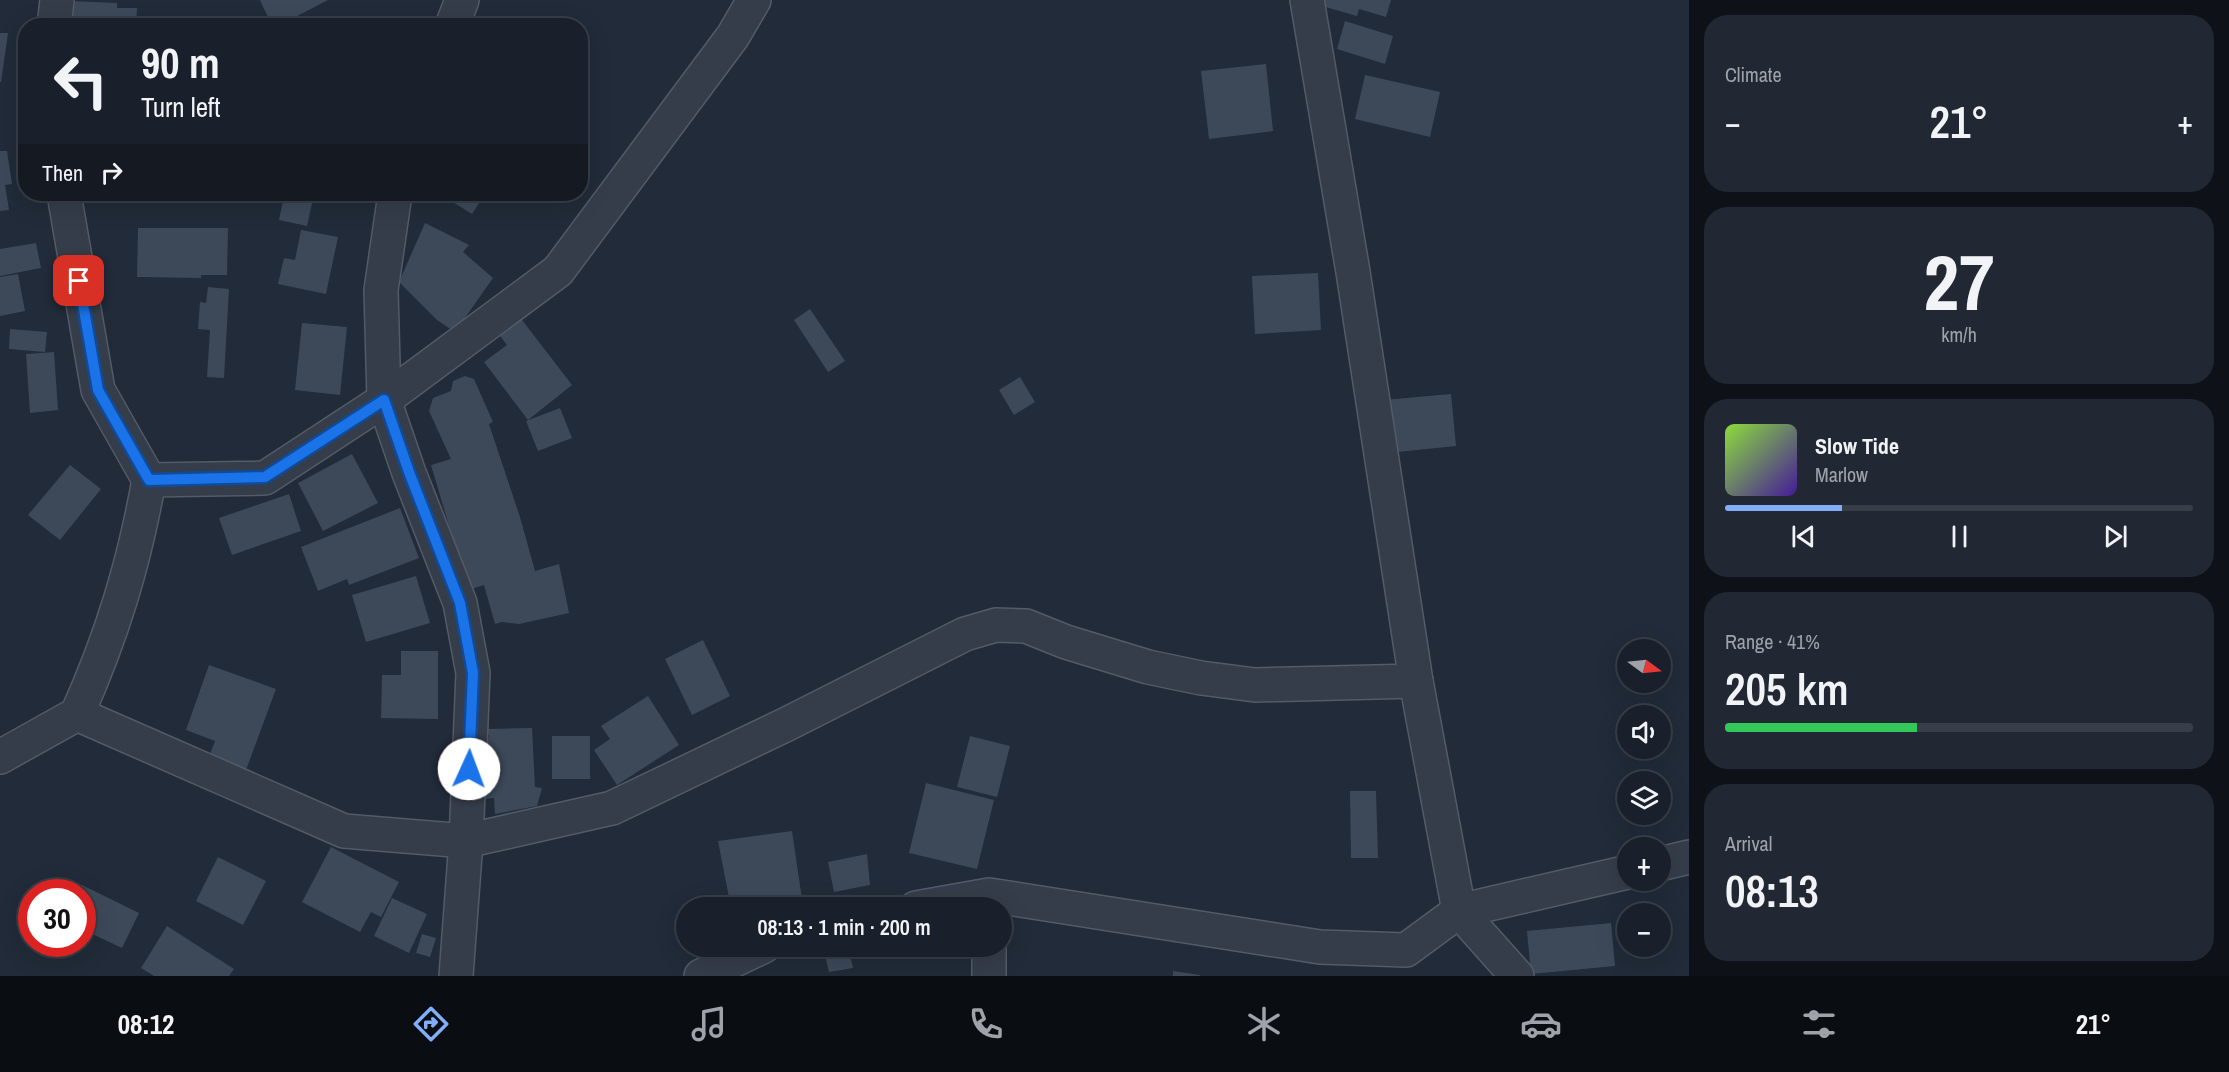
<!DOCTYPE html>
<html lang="en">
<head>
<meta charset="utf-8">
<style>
	:root { --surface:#19202b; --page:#222833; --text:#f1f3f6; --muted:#9fa3a9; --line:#373e47; --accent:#82aef8 }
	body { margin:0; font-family:"Archivo Narrow",sans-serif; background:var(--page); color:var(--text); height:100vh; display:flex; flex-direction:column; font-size:22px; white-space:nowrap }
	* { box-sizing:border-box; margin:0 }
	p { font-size:20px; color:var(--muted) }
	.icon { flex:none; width:33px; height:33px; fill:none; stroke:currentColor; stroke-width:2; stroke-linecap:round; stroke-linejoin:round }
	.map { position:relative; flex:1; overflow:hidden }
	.sheet { display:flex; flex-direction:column; gap:15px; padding:15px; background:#0e1218; width:540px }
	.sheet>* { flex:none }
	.top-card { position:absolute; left:18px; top:18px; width:570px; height:183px; border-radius:24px; box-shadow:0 6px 24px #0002,0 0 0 2px var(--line); background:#19202b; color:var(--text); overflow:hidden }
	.needle { width:39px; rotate:105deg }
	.tools { position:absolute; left:1617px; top:639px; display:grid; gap:12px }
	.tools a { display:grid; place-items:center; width:54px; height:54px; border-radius:50%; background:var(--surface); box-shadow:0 6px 24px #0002,0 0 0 2px var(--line); font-size:30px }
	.speed { position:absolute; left:18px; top:879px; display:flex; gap:12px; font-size:30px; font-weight:700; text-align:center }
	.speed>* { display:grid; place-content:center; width:78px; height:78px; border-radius:50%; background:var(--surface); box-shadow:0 6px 24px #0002,0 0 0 2px var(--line); line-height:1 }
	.speed .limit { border:9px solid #d22; background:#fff; color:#111 }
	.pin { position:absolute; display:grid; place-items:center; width:51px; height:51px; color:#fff; margin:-26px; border-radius:12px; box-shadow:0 3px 9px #0006 }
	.me { position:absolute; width:66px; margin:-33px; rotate:2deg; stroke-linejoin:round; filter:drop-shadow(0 0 4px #0008) }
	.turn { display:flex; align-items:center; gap:21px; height:126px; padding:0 24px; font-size:27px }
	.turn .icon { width:78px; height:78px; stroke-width:2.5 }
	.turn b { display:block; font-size:42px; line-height:51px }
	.then { display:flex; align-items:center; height:57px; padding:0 24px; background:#0003; gap:12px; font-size:22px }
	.big { font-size:45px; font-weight:600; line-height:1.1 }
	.sheet .tile { flex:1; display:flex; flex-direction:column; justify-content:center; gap:9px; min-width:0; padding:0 21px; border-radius:24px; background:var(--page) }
	.sheet .dial { align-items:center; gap:0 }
	.dial b { font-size:78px; line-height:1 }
	.song { display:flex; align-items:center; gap:18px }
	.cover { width:72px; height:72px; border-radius:9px; background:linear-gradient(135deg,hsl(90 70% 55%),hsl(260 70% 35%)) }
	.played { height:6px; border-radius:3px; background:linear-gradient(90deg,var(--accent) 25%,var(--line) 25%) }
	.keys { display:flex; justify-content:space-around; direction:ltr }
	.heat { display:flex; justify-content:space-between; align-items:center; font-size:33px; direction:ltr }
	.charge { height:9px; border-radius:4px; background:linear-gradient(90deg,#34c759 41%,var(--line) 0) }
	.trip { position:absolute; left:676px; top:897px; width:336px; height:60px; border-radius:30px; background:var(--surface); box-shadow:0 6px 24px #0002,0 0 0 2px var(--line); font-weight:600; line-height:60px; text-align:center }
	.tab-bar { display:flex; height:96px; justify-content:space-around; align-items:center; background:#0a0d11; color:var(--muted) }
	.tab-bar .icon { width:42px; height:42px }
	.tab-bar .selected { color:var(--accent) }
	.tab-bar b { font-size:27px; color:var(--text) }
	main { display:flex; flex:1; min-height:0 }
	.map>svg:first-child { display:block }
	.building { fill:#3d4959 }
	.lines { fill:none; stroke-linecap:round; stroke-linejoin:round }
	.street-casing { stroke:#525b67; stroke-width:36 }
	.street { stroke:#353d4a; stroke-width:33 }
	.route-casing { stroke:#114b97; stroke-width:15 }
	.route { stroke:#1a73e8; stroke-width:10 }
</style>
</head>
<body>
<main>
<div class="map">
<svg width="1689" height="976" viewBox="0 0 1689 976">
	<rect width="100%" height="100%" fill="#212b39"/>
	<g class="building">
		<path d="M260 0H328L278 26H272Z"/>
		<path d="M1316 0H1391L1386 17 1359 9 1357 16 1315 4Z"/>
		<path d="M69 1 117 3V8H137L136 26H68Z"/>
		<path d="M1345 21 1393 36 1385 64 1337 49Z"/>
		<path d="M0 33H8L1 82H0Z"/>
		<path d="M1266 64 1273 131 1209 139 1201 71Z"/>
		<path d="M1365 75 1440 92 1430 137 1355 119Z"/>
		<path d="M0 151H7L12 184 5 185 9 210 0 211Z"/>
		<path d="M267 194H314L307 226 279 220 283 201 266 197Z"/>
		<path d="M440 194H485L472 214Z"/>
		<path d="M425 223 469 245 463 252 493 278 455 332 437 320 399 282Z"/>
		<path d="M138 228H228L227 275H201V278L137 277Z"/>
		<path d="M301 230 338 237 326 294 278 284 284 258 295 260Z"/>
		<path d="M36 243 41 268 0 276V249Z"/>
		<path d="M1318 273 1321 330 1255 334 1252 276Z"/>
		<path d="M18 274 25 311 0 316V277Z"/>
		<path d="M208 287 229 289 224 378 207 377 210 330 198 329 200 302 206 303Z"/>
		<path d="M810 309 845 361 828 372 794 320Z"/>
		<path d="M519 316 572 385 528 420 484 362 507 345 498 333Z"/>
		<path d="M302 323 347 327 340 395 295 390Z"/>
		<path d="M10 329 47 332 45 352 9 349Z"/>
		<path d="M54 352 58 410 30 413 26 354Z"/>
		<path d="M465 376 474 379 493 422 489 424 520 517 535 571 559 564 569 613 519 624 502 622 495 624 484 585 468 590 431 465 451 459 429 411 433 398 451 391 453 381Z"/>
		<path d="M1020 377 1035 402 1014 415 999 390Z"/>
		<path d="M1451 394 1456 446 1388 453 1384 400Z"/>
		<path d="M560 408 572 438 538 451 526 421Z"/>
		<path d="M352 454 378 503 323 531 298 483Z"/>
		<path d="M70 465 101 489 60 540 28 515Z"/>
		<path d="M289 494 301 531 232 555 219 518Z"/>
		<path d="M400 508 419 558 349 585 347 579 318 591 301 547Z"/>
		<path d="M416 576 430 623 366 642 352 595Z"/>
		<path d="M703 640 730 696 692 715 665 659Z"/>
		<path d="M401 651H438V719L381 718 382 675H401Z"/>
		<path d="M209 665 276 689 246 770 209 757 215 741 186 730Z"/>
		<path d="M648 696 679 745 617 785 594 750 610 739 601 726Z"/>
		<path d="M532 728 535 787 542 788 537 806 495 814 494 798 485 799 483 740 489 738 488 729Z"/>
		<rect x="552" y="736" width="38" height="43"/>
		<path d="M970 736 1010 746 997 797 957 787Z"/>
		<path d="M926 783 994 800 977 869 909 853Z"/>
		<path d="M1350 791H1376L1378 858H1351Z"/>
		<path d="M792 831 802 899 731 908 718 841Z"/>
		<path d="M331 847 399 882 381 917 371 912 360 932 302 902Z"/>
		<path d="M867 854 870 885 834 892 828 862Z"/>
		<path d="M218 857 266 881 243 925 196 901Z"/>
		<path d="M82 885 139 913 122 948 82 929V892H79Z"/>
		<path d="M392 898 427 914 409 953 374 936Z"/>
		<path d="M1611 923 1615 966 1531 974 1527 931Z"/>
		<path d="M167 926 234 969 229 976H154L141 968Z"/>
		<path d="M422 934 436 938 430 957 416 953Z"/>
		<path d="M848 946 853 968 829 972 824 951Z"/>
		<path d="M1173 971 1200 975V976H1173Z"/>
	</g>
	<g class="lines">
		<defs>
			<g id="street">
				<path d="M1307 0 1353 272 1416 681 1459 911 1517 976"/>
				<path d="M54 26 57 0"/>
				<path d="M452 26 462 0"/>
				<path d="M64 194 98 390 149 480 265 478 384 400 558 271 733 36 754 0"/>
				<path d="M395 194 381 290 384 400 409 473 460 603 473 673 466 841 456 976"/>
				<path d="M77 714C112 636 134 564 149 480"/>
				<path d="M0 757 77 714 344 831 466 841 612 808 787 724 965 634 996 625 1026 626 1066 642 1148 667 1201 678 1255 685 1416 681"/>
				<path d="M1660 864 1689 857"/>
				<path d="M916 908 989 895 1320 947 1406 950 1459 911 1628 872"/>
				<path d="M989 946V976"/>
				<path d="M701 976 764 946"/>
			</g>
		</defs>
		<use href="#street" class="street-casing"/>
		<use href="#street" class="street"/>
	</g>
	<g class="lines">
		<defs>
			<path id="route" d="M79 281 98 390 149 480 265 477 384 400 409 472 460 603 473 673 469 769"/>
		</defs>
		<use href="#route" class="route-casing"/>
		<use href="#route" class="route"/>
	</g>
</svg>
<div class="tools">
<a><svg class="needle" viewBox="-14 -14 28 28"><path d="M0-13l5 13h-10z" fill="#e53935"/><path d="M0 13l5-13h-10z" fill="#9fa3a9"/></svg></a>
<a><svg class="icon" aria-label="sound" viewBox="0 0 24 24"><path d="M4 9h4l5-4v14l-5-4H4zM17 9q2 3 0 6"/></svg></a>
<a><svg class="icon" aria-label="layers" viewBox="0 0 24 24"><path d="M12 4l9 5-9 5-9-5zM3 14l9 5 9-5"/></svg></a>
<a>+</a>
<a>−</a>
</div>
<div class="speed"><div class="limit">30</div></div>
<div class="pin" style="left:79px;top:281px;background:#d93025"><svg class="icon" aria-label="arrive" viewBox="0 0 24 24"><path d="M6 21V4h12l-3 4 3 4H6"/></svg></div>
<svg class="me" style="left:469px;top:769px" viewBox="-20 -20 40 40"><circle r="19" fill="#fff"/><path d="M0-13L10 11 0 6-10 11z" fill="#1a73e8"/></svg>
<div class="trip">08:13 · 1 min · 200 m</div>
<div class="top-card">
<div class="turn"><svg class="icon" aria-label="left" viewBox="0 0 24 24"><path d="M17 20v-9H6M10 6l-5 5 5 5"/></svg><div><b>90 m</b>Turn left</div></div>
<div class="then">Then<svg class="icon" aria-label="right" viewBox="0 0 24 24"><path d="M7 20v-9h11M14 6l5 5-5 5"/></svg></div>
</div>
</div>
<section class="sheet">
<div class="tile"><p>Climate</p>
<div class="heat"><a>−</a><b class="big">21°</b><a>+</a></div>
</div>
<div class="tile dial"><b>27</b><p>km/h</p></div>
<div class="tile">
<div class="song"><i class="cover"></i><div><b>Slow Tide</b><p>Marlow</p></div></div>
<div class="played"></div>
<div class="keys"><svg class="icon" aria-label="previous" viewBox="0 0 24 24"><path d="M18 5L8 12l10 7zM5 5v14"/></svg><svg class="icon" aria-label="pause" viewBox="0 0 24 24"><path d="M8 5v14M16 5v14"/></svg><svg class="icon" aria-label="next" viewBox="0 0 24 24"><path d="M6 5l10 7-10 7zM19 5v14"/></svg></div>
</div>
<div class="tile"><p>Range · 41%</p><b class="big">205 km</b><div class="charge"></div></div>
<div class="tile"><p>Arrival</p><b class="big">08:13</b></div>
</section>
</main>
<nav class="tab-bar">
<b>08:12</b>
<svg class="icon selected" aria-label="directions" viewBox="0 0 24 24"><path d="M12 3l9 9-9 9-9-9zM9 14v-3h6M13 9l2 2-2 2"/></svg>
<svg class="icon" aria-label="music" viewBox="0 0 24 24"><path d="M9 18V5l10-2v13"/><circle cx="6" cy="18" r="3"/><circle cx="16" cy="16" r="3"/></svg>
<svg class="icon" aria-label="phone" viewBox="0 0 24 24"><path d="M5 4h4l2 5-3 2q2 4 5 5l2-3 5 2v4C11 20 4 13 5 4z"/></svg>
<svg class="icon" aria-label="climate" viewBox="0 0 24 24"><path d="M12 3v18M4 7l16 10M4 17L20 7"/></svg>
<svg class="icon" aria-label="car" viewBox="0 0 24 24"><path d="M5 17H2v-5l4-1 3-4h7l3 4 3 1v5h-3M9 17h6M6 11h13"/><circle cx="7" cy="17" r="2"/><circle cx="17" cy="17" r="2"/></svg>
<svg class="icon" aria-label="filters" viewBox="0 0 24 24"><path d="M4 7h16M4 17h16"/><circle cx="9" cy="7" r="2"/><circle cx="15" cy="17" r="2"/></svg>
<b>21°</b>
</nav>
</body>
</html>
